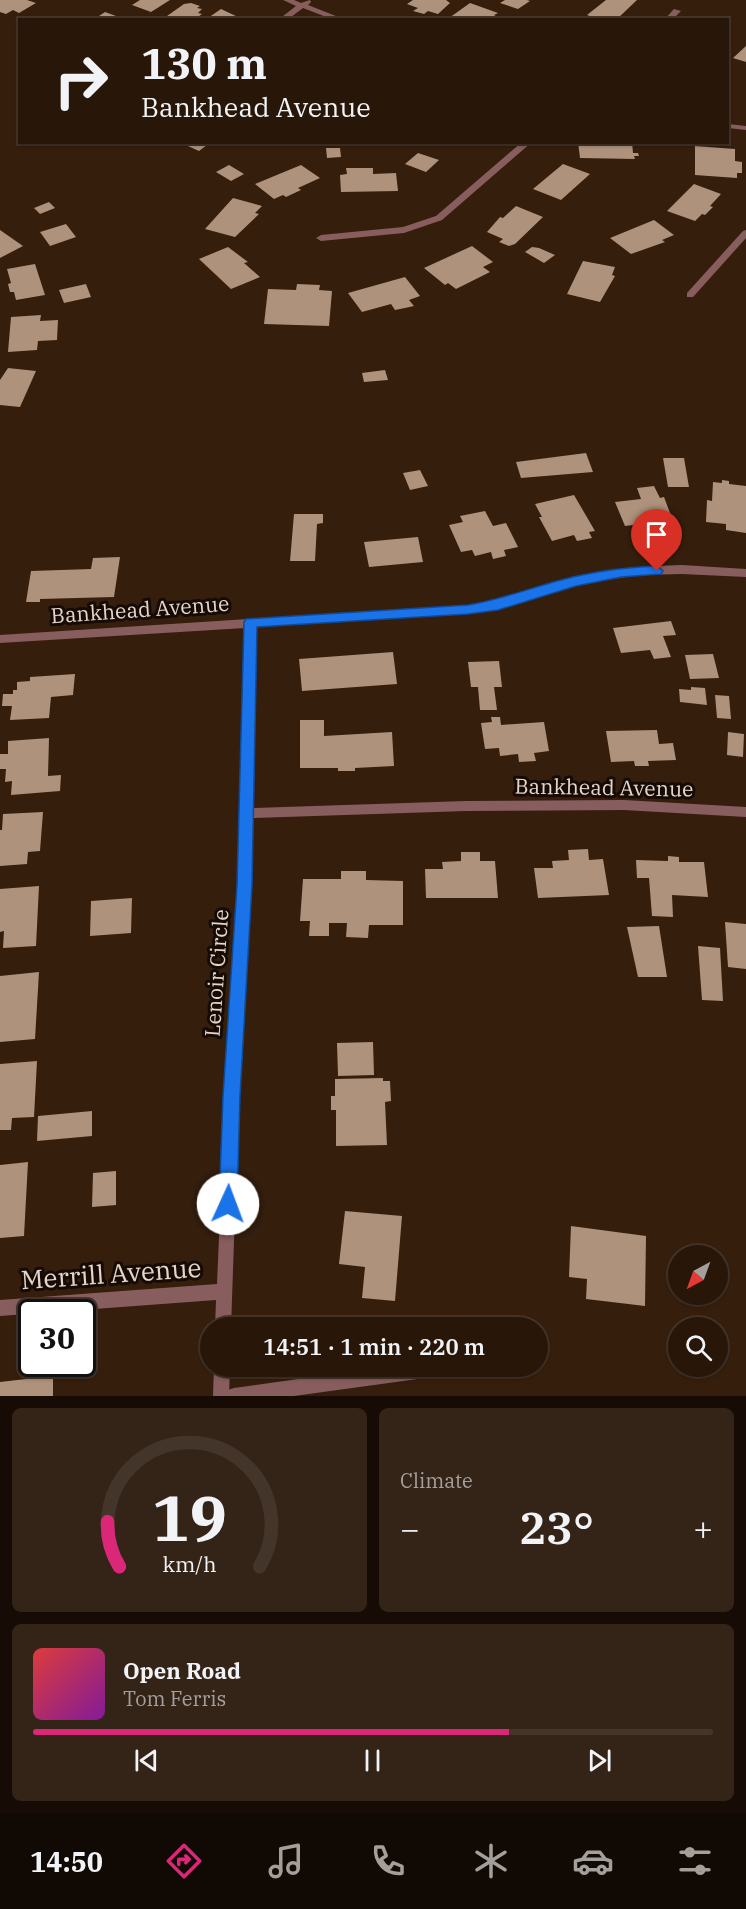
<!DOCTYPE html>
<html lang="en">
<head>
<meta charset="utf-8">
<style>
	:root { --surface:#281609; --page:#342317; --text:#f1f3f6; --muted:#a59f9c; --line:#44352a; --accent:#db2777 }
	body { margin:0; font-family:"IBM Plex Serif",serif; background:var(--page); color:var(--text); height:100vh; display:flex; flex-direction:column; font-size:22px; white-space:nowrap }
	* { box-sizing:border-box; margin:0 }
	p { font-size:20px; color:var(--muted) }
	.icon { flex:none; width:33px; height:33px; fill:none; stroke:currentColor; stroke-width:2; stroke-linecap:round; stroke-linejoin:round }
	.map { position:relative; height:1396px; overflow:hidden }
	.drawer { display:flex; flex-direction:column; gap:12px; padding:12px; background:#160c05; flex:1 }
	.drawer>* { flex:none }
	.guide { position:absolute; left:18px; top:18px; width:711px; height:126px; border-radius:0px; box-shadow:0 2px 4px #0004,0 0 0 2px var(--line); background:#281609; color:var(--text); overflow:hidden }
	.needle { width:39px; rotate:221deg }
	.controls { position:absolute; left:668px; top:1245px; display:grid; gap:12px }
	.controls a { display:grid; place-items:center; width:60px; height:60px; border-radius:50%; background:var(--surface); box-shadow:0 2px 4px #0004,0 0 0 2px var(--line); font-size:30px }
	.speed { position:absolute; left:18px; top:1299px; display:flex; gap:12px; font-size:30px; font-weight:700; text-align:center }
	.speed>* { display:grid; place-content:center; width:78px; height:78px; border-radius:50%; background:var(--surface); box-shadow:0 2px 4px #0004,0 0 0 2px var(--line); line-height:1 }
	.speed .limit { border:3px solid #111; border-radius:9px; background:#fff; color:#111 }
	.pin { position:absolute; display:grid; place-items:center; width:51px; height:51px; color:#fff; margin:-62px -26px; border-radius:50% 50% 50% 0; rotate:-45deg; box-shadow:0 0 6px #0007 }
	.pin .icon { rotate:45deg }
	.me { position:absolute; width:66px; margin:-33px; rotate:2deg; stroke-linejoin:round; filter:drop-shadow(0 0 4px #0008) }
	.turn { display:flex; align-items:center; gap:21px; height:126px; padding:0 24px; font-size:27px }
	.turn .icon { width:78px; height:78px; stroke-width:2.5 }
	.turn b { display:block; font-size:42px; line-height:51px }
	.big { font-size:45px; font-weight:600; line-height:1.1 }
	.drawer .tile { flex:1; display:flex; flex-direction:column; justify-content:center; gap:9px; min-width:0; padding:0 21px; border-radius:9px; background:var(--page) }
	.drawer .dial { align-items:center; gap:0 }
	.dial svg { height:156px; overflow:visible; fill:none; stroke:var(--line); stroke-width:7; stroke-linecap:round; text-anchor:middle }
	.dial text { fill:var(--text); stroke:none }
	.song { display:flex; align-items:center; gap:18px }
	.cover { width:72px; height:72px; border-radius:9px; background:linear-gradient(135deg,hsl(0 70% 55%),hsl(290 70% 35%)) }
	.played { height:6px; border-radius:3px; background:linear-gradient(90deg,var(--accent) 70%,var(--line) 70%) }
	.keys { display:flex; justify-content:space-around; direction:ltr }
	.heat { display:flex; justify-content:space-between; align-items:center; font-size:33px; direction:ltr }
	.drawer .tiles { flex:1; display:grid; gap:12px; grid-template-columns:1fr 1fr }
	.tile:last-child { grid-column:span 2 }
	.trip { position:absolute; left:200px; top:1317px; width:348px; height:60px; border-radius:30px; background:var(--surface); box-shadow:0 2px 4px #0004,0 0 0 2px var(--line); font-weight:600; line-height:60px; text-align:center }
	.dock { display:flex; height:96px; justify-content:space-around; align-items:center; background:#100904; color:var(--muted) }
	.dock .icon { width:42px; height:42px }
	.dock .selected { color:var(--accent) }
	.dock b { font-size:27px; color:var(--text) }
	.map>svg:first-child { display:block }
	.building { fill:#ae927c }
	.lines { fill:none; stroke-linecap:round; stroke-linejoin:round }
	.service { fill:#875e5d; fill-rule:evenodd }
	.minor { fill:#875e5d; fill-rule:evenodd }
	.route { fill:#1a73e8; stroke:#114b97; stroke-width:1.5 }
	.labels { text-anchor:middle; stroke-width:6; stroke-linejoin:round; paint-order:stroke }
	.street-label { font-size:21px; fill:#e5d5ca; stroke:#150b04 }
	.near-street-label { font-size:26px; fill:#e5d5ca; stroke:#150b04 }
</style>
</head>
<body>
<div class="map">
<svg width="746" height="1396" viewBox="0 0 746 1396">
	<rect width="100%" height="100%" fill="#351e0c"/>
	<g class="building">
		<path d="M0 0H27L36 3 19 13 13 10 6 14 0 12Z"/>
		<path d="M140 0H170L151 12 132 5Z"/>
		<path d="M413 0H446L450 3 438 14 428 11 424 14 413 11 418 8 407 4Z"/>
		<path d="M505 0H527L530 1 518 9 500 3Z"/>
		<path d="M606 0H637L616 20H600L587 15Z"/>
		<path d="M191 3 200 6 197 8 202 9 198 13 202 14 195 19 191 17 178 20 167 16 184 4Z"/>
		<path d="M470 3 498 13 494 15 499 18H449Z"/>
		<path d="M221 9 238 17 234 20H205Z"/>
		<path d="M105 12 116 16 110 20H93Z"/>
		<path d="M746 46V62L733 58Z"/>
		<path d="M179 142H211L199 151Z"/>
		<path d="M578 142H632L633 153H638L639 156H634L635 159 580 158Z"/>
		<path d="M695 146 735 149V161L742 162V173H737V178L695 175Z"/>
		<path d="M326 148H340L341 157 327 158Z"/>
		<path d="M418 153 439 160 426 172 405 164Z"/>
		<path d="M563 164 590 174 561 200 533 189Z"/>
		<path d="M229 165 244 174 231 181 216 172Z"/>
		<path d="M301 165 320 178 298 188 301 190 286 197 283 195 274 199 255 184Z"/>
		<path d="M346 168H373V174L396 173 398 191 341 192 340 175 347 174Z"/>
		<path d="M694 184 721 194 710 206 713 207 705 215 702 214 695 221 667 211Z"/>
		<path d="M233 198 262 206 255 213 259 214 235 237 205 229Z"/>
		<path d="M49 202 55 208 40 214 34 208Z"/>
		<path d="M516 206 543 217 515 244 509 246 499 242 503 239 487 232 500 217 503 218Z"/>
		<path d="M654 220 674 235 662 240 665 242 631 254 610 238Z"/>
		<path d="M66 224 76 237 50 246 40 232Z"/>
		<path d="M0 230 23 246 0 258Z"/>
		<path d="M472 246 493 262 483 267 490 272 456 289 448 283 445 285 424 268Z"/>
		<path d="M228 247 248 262 244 263 260 277 231 289 199 259Z"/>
		<path d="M532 247 539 248 555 255 544 263 525 252Z"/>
		<path d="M583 261 615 267 612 275 615 276 600 302 567 294Z"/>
		<path d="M35 264 45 295 16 300 14 292H10L8 284 11 283 7 269Z"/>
		<path d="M405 277 420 296 409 300 414 306 405 308 395 310 391 304 362 312 348 293Z"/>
		<path d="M86 284 91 297 64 303 59 290Z"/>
		<path d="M297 284 320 285 319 290 332 291 329 326 264 324 268 289 296 290Z"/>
		<path d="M41 315 40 321 58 320 57 340 38 341 37 350 8 352 11 317Z"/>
		<path d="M8 368 36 371 20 407 0 405V380Z"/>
		<path d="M385 370 388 380 364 382 362 373Z"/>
		<path d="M586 453 593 472 521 478 516 462Z"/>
		<path d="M663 458H684L689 487H668Z"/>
		<path d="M420 470 428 486 410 490 403 473Z"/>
		<path d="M722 480 729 481V484L746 486V533L726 530V524L706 522 707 500 712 501 713 482 722 483Z"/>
		<path d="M654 486 660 498 664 497 673 521 662 522 664 529 651 530 648 523 625 526 615 502 641 499 637 488Z"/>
		<path d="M574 495 595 531 589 532 592 538 577 541 574 535 552 541 539 517H542L535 504Z"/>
		<path d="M485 511 493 526 506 523 518 547 504 550 506 556 493 559 491 552 475 556 472 550 461 552 449 525 463 522 460 516Z"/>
		<path d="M294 514H323V523L317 524 315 561H290Z"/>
		<path d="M418 537 423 562 369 567 364 542Z"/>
		<path d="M120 557 114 597 40 599V602H26L31 571 91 569 93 558Z"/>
		<path d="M671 621 676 635 663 636 671 657 654 659 650 650 621 653 613 628Z"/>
		<path d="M393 652 397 684 302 691 299 659Z"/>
		<path d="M713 654 719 678 690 679 685 655Z"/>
		<path d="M499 661 502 687H494L497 710H480L478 687H471L468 662Z"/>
		<path d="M75 674 73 695 51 697 49 718 10 720 12 706H2L3 694H13V690H17V682L30 681V677Z"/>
		<path d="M691 687 705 688 707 705 680 702 679 689 691 690Z"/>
		<path d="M715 695 729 696 731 719 717 718Z"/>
		<path d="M491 717H500L501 725 544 722 549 751 534 753 536 761 519 762 518 754 500 756 499 748 485 749 481 723 492 722Z"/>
		<path d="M300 720H324V736L392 732 394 766 355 768V771H338V768H300Z"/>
		<path d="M657 730 659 744 673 743 676 760 648 761 649 766H635L634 761 611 762 606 731Z"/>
		<path d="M728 732 744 734 743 757 727 755Z"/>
		<path d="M49 738 48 776 61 775 60 791 11 795 12 781 5 782 6 769H0V754H8V741Z"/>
		<path d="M43 812 40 851 28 852 27 864 0 866V830H2L3 814Z"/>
		<path d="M588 849 589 860 603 859 609 895 538 898 534 868H553L552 861 569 860 568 850Z"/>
		<path d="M461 852H480V861H495L498 898H426L425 869H443L442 862 461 861Z"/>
		<path d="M668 856 679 857V862H704L708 897 672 895 673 917 652 916 649 878H637L636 860 668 861Z"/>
		<path d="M341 871H366V880L403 881V925H369L368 938 346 937 347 923H329V936H309L310 921H300L303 879H341Z"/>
		<path d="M39 886 36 946 3 948 4 931 0 932V889Z"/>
		<path d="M132 898 131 933 90 936 91 901Z"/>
		<path d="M725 922 746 924V969L728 967Z"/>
		<path d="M659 926 667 977H638L627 927Z"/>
		<path d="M698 946 720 948 723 1001 702 1000Z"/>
		<path d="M39 972 35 1039 0 1042V976Z"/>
		<path d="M373 1042 374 1075 338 1076 337 1043Z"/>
		<path d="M37 1061 34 1117 12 1118 11 1130H0V1064Z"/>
		<path d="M383 1078V1081H390L391 1101 385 1102 387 1145 336 1146V1110H331V1096H335V1079Z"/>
		<path d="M92 1111V1136L37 1141 38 1116Z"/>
		<path d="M28 1162 24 1236 0 1238V1165Z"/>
		<path d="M116 1171V1205L92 1207 93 1173Z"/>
		<path d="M345 1211 402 1216 395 1301 362 1298 365 1267 339 1264Z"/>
		<path d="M571 1226 646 1236 645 1306 586 1299 587 1279 569 1277Z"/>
		<path d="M53 1376V1396H0V1382Z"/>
	</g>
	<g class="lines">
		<path class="service" d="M390 1366H462L460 1372 454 1374 294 1396H226L228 1390 234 1388Z"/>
		<g class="minor">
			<path d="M283 0H294L301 3 310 0 311 2 308 5 346 20H334L303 8 287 20H278L296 6Z"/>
			<path d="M674 9 681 11 672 20H664Z"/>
			<path d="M728 124 746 126V130L728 128Z"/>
			<path d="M522 142H532L442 220 404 233 321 241 316 238 321 235 403 227 436 216Z"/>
			<path d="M746 230V238L693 297H687V293L743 231Z"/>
			<path d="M682 565 746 569V577L682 574 639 575 576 585 509 605 468 613 257 627 253 808 466 801 624 800 746 807V817L624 810 466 811 253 818 252 885 239 1096 231 1328H215L216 1300 0 1316V1300L217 1284 225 1096 238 885 245 628 0 643V635L468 605C505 599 540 585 576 577 611 569 646 566 682 565Z"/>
			<path d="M214 1366H230L229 1396H213Z"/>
		</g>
	</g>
	<path class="route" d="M657 566 663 571 661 574 621 577 576 586 498 610 468 614 257 627 252 885 240 1096 237 1204 234 1210 228 1213 222 1210 219 1204 223 1096 237 885 244 622 246 619 468 605C506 599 540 584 577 576 604 570 630 567 657 566Z"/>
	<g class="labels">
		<g class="street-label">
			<text transform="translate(140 610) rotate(-4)" y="7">Bankhead Avenue</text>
			<text transform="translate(604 788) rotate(1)" y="7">Bankhead Avenue</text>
			<text transform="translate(217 973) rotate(-86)" y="7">Lenoir Circle</text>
		</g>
		<g class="near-street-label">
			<text transform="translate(111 1274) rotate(-4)" y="9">Merrill Avenue</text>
		</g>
	</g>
</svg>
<div class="controls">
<a><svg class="needle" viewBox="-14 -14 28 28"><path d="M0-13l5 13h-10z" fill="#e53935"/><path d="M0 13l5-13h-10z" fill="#a59f9c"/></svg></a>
<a><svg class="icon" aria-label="search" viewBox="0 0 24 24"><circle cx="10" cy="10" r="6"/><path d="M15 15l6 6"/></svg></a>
</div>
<div class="speed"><div class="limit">30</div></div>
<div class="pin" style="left:657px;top:571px;background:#d93025"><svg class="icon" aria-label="arrive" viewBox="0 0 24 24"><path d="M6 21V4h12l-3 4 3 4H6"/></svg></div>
<svg class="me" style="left:228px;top:1204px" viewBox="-20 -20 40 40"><circle r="19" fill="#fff"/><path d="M0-13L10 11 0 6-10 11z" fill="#1a73e8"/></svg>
<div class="trip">14:51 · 1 min · 220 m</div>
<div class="guide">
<div class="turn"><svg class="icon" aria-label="right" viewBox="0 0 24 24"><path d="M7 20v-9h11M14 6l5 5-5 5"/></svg><div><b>130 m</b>Bankhead Avenue</div></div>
</div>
</div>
<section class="drawer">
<div class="tiles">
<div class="tile dial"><svg viewBox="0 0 100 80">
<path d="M14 69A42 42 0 1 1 86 69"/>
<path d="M14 69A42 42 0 0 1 8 46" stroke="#db2777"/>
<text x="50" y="56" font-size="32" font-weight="700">19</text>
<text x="50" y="72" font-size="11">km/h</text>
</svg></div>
<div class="tile"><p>Climate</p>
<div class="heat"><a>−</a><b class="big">23°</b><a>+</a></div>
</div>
<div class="tile">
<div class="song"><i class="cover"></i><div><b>Open Road</b><p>Tom Ferris</p></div></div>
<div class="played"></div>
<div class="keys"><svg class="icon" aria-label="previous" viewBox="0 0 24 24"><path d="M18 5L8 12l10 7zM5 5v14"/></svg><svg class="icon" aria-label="pause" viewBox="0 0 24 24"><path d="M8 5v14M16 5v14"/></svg><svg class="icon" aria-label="next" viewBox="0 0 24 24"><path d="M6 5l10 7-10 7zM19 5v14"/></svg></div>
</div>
</div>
</section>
<nav class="dock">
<b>14:50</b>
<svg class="icon selected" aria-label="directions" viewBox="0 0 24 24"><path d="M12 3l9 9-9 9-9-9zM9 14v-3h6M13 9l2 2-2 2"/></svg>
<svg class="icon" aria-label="music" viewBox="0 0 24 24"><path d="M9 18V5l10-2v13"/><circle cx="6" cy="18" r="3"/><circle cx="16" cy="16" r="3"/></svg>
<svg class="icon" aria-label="phone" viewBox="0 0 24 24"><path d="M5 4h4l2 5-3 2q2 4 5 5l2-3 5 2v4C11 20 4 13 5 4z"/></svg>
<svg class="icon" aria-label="climate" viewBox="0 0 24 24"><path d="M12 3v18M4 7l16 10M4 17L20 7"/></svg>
<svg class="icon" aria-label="car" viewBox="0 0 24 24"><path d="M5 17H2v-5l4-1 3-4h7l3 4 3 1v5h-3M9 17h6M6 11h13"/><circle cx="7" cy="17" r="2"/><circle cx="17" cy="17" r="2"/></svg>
<svg class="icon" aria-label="filters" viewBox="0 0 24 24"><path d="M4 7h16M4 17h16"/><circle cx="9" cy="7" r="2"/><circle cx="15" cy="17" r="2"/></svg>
</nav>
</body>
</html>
